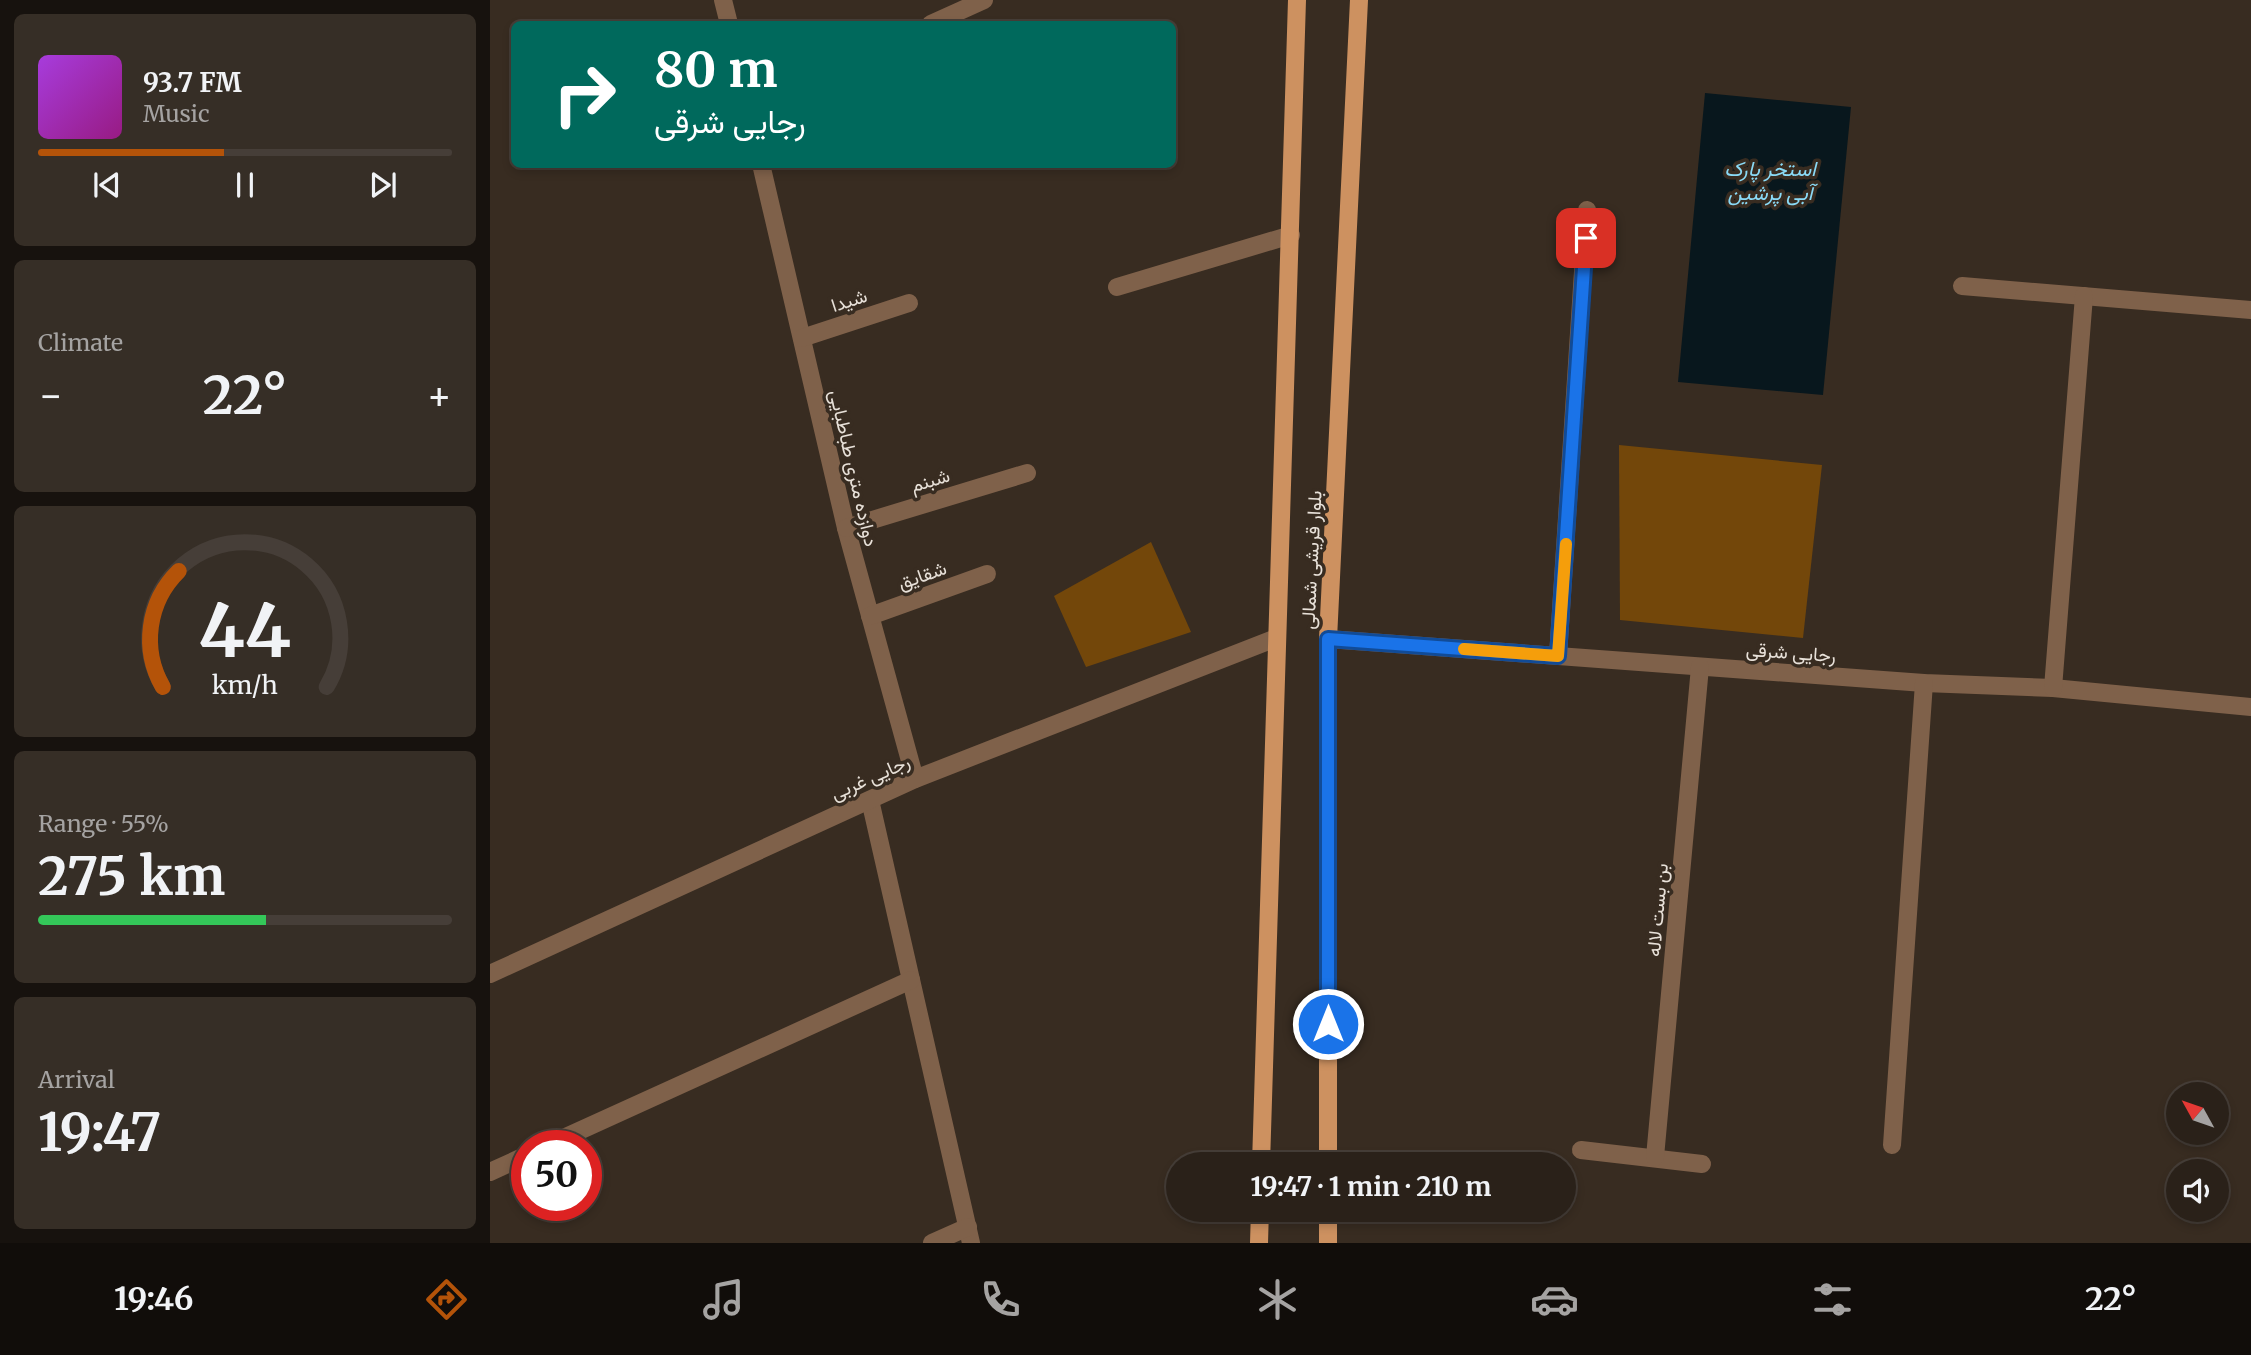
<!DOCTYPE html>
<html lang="en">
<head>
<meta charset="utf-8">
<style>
	:root { --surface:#2a2119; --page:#362e26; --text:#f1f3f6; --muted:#a5a3a2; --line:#463e38; --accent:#b45309 }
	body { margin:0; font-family:Merriweather,Vazirmatn,serif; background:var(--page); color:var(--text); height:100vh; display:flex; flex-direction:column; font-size:26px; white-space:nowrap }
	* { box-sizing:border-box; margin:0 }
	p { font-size:23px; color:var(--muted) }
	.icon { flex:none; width:38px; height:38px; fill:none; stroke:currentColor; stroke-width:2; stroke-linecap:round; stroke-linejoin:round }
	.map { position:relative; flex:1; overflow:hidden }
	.details { display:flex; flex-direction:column; gap:14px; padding:14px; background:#17120e; width:490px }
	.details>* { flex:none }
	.top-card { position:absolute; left:21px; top:21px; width:665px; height:147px; border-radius:10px; box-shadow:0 4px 10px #0003,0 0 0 2px var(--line); background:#00695c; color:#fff; overflow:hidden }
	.needle { width:46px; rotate:310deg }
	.buttons { position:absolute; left:1676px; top:1082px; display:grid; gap:14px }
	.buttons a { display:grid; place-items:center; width:63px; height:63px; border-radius:50%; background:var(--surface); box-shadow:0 4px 10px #0003,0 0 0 2px var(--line); font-size:35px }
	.speed { position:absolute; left:21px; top:1130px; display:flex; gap:14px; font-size:35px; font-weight:700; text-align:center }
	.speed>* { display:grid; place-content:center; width:91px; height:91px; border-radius:50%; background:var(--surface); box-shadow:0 4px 10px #0003,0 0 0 2px var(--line); line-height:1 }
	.speed .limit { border:10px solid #d22; background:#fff; color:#111 }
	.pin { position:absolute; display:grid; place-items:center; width:60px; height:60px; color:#fff; margin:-30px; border-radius:14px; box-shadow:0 4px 10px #0006 }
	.me { position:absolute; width:77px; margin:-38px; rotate:0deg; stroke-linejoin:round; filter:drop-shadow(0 0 5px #0008) }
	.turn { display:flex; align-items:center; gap:24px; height:147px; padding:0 28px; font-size:32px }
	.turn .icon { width:91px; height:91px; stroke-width:2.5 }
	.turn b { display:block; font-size:49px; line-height:60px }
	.big { font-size:52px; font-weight:700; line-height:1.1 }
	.details .card { flex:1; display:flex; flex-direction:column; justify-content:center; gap:10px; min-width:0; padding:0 24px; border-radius:10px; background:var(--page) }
	.details .dial { align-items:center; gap:0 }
	.dial svg { height:182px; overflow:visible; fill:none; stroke:var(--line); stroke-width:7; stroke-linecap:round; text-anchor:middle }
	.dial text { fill:var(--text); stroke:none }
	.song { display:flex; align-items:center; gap:21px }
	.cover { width:84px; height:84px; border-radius:10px; background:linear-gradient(135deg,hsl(280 70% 55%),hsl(310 70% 35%)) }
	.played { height:7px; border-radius:4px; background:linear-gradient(90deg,var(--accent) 45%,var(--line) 45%) }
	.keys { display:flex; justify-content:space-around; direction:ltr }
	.heat { display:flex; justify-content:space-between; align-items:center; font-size:38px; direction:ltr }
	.charge { height:10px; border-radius:5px; background:linear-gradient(90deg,#34c759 55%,var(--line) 0) }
	.trip { position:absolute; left:676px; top:1152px; width:410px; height:70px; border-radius:35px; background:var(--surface); box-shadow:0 4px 10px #0003,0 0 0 2px var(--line); font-weight:700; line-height:70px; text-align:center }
	.menu { display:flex; height:112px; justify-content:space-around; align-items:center; background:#110d0a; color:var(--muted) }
	.menu .icon { width:49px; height:49px }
	.menu .active { color:var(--accent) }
	.menu b { font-size:32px; color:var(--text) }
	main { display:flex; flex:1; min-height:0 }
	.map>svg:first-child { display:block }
	.water { fill:#08171d }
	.building { fill:#73470a }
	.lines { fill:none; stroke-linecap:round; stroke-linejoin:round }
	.minor { stroke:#7f614a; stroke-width:18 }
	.major { stroke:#cd9160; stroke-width:18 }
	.route-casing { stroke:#114b97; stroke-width:18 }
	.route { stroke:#1a73e8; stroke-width:12 }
	.slow { stroke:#f59e0b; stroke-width:12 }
	.labels { text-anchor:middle; stroke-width:7; stroke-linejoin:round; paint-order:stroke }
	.street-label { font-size:19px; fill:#e8e1d9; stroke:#382c21 }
	.water-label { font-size:21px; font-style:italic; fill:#8adaf6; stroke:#382c21 }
</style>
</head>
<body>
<main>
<section class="details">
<div class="card">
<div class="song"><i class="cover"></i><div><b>93.7 FM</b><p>Music</p></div></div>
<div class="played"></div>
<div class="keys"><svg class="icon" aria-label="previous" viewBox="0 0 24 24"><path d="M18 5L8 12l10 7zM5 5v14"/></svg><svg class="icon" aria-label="pause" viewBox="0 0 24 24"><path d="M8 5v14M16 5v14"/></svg><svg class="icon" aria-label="next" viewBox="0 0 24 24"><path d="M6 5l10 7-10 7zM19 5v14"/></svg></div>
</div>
<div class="card"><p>Climate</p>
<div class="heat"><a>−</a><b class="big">22°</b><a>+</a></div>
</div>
<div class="card dial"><svg viewBox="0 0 100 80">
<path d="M14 69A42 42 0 1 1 86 69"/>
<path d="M14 69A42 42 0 0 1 21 18" stroke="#b45309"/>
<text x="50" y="56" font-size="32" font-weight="700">44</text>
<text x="50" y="72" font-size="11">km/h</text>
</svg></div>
<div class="card"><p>Range · 55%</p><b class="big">275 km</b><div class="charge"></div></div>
<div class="card"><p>Arrival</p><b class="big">19:47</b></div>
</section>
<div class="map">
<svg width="1761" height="1243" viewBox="0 0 1761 1243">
	<rect width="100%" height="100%" fill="#382c21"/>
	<path class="water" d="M1215 93 1361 107 1333 395 1188 382Z"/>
	<g class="building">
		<path d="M1129 445 1332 465 1313 638 1130 620Z"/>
		<path d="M661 542 701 632 596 667 564 596Z"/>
	</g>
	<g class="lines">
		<g class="minor">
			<path d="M233 0 239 24"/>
			<path d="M441 24 494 0"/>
			<path d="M271 164 356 528 425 779"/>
			<path d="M1472 286 1761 310"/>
			<path d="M627 287 801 235"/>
			<path d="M312 338 419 303"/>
			<path d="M356 528 537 473"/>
			<path d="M380 616 497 574"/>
			<path d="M838 639 1434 683 1563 688 1761 707"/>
			<path d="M1068 656 1097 210"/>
			<path d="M1563 688 1594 296"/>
			<path d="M380 800 481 1243"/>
			<path d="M0 974 425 779 786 638"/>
			<path d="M1402 1145 1434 683"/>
			<path d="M56 1146 421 980"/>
			<path d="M1091 1150 1212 1164"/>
			<path d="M1165 1157 1210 667"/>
			<path d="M0 1172 37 1155"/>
			<path d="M442 1243 478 1227"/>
		</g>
		<g class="major">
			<path d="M771 1164 807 0"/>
			<path d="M838 1164V639L869 0"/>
			<path d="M838 1209V1243"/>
			<path d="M769 1243 770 1209"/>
		</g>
	</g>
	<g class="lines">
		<defs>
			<path id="route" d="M838 1024V639L1068 656 1096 238"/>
		</defs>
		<use href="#route" class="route-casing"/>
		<use href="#route" class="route"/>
		<path class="slow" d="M974 649 1068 656 1076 544"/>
	</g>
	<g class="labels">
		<g class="street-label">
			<text transform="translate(359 300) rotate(-18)" y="7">شیدا</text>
			<text transform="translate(364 468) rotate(77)" y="7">دوازده متری طباطبایی</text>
			<text transform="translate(440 480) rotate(-17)" y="7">شبنم</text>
			<text transform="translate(821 560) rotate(-87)" y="7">بلوار قریشی شمالی</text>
			<text transform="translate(432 575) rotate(-19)" y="7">شقایق</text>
			<text transform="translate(1301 652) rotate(4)" y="7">رجایی شرقی</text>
			<text transform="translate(380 777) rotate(-24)" y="7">رجایی غربی</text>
			<text transform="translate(1167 910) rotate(-85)" y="7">بن بست لاله</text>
		</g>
		<g class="water-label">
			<text x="1280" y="176">استخر پارک<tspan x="1280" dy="24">آبی پرشین</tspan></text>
		</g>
	</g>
</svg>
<div class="buttons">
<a><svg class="needle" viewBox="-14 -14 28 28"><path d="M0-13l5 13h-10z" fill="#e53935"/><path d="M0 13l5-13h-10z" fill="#a5a3a2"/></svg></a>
<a><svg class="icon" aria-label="sound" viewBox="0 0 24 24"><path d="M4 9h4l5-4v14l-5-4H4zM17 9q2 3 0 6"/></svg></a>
</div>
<div class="speed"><div class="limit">50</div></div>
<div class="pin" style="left:1096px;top:238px;background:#d93025"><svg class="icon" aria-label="arrive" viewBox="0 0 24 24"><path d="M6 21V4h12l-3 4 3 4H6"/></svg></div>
<svg class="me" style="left:838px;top:1024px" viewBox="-20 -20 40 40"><circle r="17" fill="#1a73e8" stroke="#fff" stroke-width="3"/><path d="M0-11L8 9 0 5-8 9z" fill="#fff"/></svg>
<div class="trip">19:47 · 1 min · 210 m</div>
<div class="top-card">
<div class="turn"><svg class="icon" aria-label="right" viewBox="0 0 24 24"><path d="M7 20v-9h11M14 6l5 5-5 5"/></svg><div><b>80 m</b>رجایی شرقی</div></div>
</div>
</div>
</main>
<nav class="menu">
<b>19:46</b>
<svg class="icon active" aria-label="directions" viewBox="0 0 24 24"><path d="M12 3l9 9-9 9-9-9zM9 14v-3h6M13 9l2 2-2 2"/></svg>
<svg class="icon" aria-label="music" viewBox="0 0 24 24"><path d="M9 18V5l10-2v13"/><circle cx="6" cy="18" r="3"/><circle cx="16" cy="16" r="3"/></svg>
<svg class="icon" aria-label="phone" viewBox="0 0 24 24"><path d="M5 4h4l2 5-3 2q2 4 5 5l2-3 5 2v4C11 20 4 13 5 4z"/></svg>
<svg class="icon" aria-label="climate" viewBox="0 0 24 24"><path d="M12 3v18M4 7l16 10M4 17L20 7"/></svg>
<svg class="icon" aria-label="car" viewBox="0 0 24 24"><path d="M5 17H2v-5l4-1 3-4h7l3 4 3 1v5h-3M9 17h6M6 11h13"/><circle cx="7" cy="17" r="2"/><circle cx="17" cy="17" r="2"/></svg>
<svg class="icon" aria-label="filters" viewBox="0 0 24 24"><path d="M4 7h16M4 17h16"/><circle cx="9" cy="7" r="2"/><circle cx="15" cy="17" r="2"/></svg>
<b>22°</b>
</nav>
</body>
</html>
